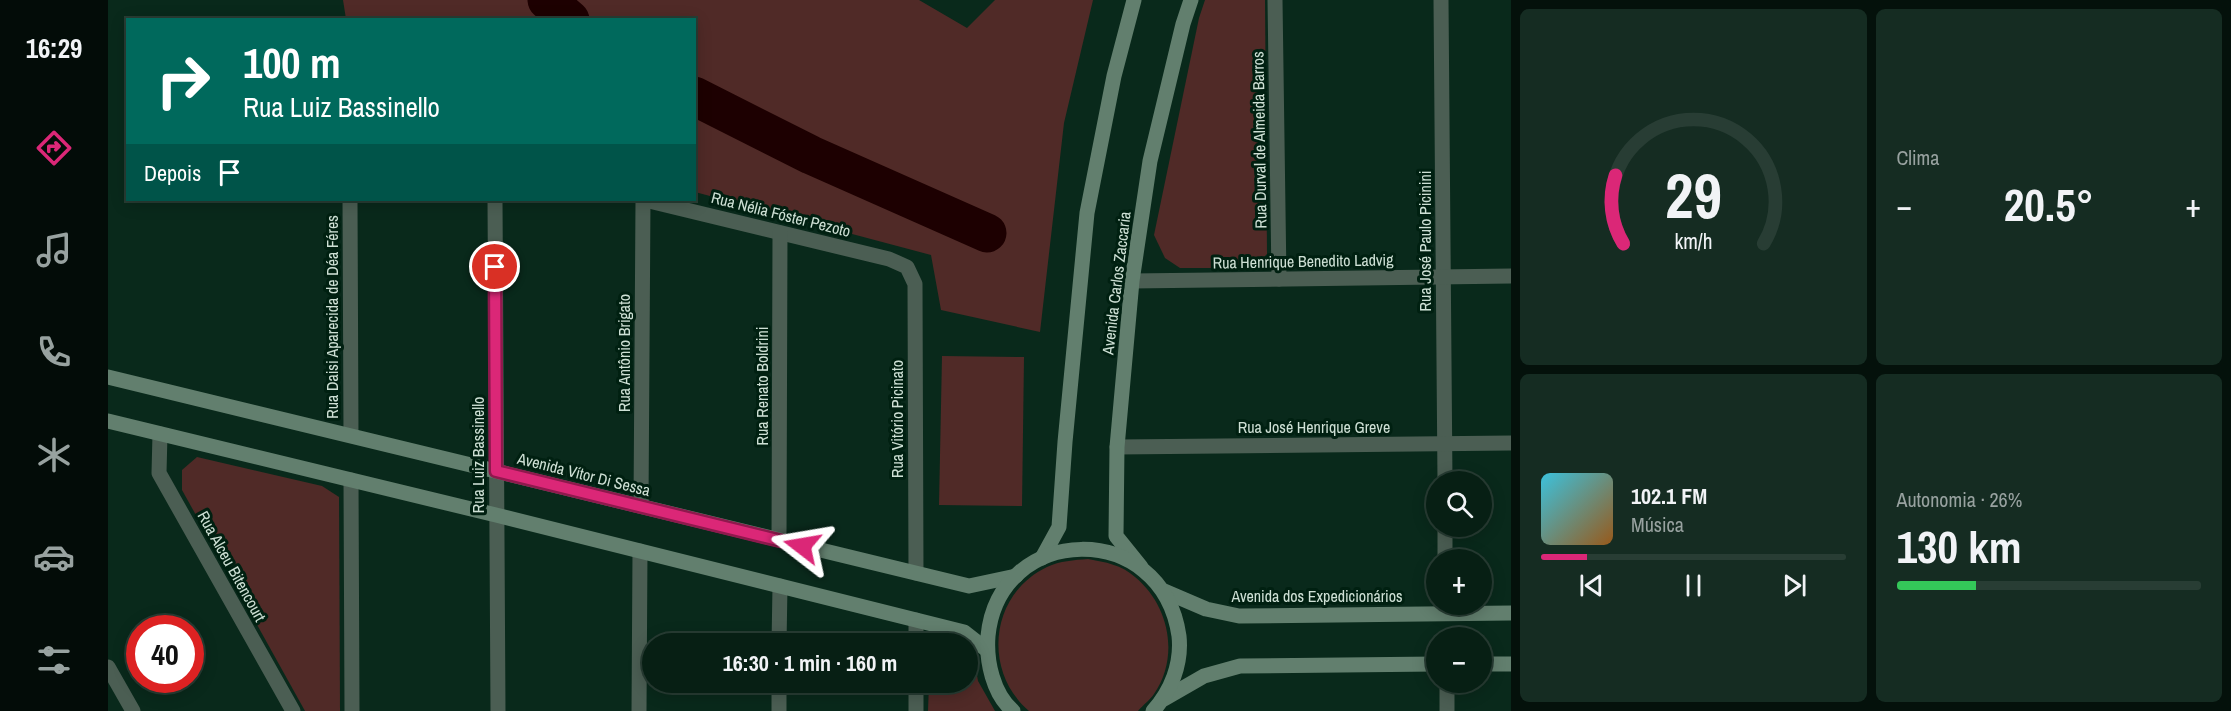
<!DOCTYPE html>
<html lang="pt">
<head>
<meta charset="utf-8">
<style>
	:root { --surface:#071f14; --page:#152c22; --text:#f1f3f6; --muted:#98a2a0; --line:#283d34; --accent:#db2777 }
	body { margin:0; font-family:"Archivo Narrow",sans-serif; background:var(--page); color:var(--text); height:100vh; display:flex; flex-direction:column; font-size:22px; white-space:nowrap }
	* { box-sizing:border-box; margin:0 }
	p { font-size:20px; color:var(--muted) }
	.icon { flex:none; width:33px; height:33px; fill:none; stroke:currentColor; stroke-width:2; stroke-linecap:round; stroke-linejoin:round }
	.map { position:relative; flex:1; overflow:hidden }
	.panel { display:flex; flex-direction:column; gap:9px; padding:9px; background:#04110b; width:720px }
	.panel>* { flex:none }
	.top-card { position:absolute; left:18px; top:18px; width:570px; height:183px; border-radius:0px; box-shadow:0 3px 15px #0003,0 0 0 2px var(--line); background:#00695c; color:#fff; overflow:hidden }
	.buttons { position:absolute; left:1318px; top:471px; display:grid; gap:12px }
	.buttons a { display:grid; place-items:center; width:66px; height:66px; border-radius:50%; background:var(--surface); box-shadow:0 3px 15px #0003,0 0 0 2px var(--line); font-size:30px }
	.speed { position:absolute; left:18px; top:615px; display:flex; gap:12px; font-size:30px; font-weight:700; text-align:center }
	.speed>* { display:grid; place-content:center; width:78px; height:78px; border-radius:50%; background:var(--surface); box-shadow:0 3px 15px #0003,0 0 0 2px var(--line); line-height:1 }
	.speed .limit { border:9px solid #d22; background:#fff; color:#111 }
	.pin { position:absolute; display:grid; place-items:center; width:51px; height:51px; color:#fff; margin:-26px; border:3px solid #fff; border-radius:50%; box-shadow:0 2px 6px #0007 }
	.me { position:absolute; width:66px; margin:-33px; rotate:284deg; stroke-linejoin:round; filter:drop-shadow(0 0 4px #0008) }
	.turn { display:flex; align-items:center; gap:21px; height:126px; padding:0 18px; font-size:27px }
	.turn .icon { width:78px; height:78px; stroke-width:2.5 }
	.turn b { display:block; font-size:42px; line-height:51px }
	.then { display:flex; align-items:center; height:57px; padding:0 18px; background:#0003; gap:12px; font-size:22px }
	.big { font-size:45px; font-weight:700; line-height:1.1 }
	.panel .widget { flex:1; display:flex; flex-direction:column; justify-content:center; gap:9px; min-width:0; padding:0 21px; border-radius:9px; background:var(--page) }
	.panel .dial { align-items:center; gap:0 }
	.dial svg { height:156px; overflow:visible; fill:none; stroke:var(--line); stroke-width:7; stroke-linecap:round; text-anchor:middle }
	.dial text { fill:var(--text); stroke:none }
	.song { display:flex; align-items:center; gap:18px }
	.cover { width:72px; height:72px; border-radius:9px; background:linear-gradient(135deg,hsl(190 70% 55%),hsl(30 70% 35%)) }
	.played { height:6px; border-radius:3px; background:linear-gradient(90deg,var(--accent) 15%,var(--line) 15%) }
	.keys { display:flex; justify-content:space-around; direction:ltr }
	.heat { display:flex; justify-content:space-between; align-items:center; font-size:33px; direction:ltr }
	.charge { height:9px; border-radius:4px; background:linear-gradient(90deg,#34c759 26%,var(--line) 0) }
	.panel .tiles { flex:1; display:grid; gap:9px; grid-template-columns:repeat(2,1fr) }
	.trip { position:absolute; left:534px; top:633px; width:336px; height:60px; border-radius:30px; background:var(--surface); box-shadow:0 3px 15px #0003,0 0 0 2px var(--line); font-weight:700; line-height:60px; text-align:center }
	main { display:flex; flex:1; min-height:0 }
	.menu { display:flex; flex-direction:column; width:108px; justify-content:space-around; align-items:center; background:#030c08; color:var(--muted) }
	.menu .icon { width:42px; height:42px }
	.menu .current { color:var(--accent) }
	.menu b { font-size:27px; color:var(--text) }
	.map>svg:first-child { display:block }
	.green { fill:#502a27 }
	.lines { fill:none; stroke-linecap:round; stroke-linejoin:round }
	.river { stroke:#1d0001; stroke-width:39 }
	.street { stroke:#4b5e53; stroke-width:15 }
	.secondary { stroke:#627f6e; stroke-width:15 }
	.route-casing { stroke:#8e194d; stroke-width:15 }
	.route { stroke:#db2777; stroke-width:10 }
	.labels { text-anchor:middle; stroke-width:6; stroke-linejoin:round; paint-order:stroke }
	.street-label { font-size:16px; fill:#cee0d5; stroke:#002011 }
</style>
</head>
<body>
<main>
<nav class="menu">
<b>16:29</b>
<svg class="icon current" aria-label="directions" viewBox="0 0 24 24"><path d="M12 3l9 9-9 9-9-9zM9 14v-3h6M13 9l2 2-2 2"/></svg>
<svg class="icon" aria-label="music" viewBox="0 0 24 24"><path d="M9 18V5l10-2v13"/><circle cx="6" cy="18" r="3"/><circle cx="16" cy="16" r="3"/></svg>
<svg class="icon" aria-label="phone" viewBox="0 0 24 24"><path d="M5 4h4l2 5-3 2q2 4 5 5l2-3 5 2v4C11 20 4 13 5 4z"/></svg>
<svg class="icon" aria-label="climate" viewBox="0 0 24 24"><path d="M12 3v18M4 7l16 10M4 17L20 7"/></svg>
<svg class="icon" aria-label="car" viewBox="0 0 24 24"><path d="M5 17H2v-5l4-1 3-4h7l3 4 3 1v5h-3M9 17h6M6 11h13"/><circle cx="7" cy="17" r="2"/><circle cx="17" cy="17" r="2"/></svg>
<svg class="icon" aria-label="filters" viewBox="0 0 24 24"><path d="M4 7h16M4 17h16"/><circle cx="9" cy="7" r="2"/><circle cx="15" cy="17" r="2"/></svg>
</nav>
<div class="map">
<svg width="1403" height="711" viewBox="0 0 1403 711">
	<rect width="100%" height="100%" fill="#09291b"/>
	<g class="green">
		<path d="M235 0H811L859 28 887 0H985L956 123 932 332 833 310 823 255 587 192 586 20 238 19Z"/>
		<path d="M1097 0H1157L1159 254 1145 268H1072L1057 258 1046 235 1091 18Z"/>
		<path d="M834 356 916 357 914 506 831 505Z"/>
		<path d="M89 457 214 486 231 497 232 711H197L74 490V470Z"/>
		<path d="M980 559C997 562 1014 565 1027 577 1061 605 1072 656 1046 694 1042 700 1035 705 1030 711H921C874 671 882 594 939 567 952 561 966 560 980 559Z"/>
		<path d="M860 648 865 652 870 681 887 711H820L821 683 860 682Z"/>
	</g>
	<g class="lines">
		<g class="river">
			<path d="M439 0 462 20"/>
			<path d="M586 96 703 155 879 233"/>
		</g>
		<g class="street">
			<path d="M1167 0 1171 279"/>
			<path d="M1333 0 1337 482"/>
			<path d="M242 200 243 435"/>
			<path d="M387 200 390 711"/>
			<path d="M537 200 781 259 799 267 807 284 808 573"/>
			<path d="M1024 281 1403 276"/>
			<path d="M52 434 51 473 185 711"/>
			<path d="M1009 447 1403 443"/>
			<path d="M243 480 244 711"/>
			<path d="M533 506 535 200"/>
			<path d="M1337 526V560"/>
			<path d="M671 540 672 233"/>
			<path d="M808 620V644"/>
			<path d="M671 644 672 586"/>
			<path d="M0 667 25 711"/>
			<path d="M808 682V711"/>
			<path d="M1339 682V711"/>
			<path d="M531 711 532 551"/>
			<path d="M671 711V682"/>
		</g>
		<g class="secondary">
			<path d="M0 377 861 586 908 576"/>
			<path d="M0 421 388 515 856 632 879 650"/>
			<path d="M934 558 951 527 957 442 979 213 1006 76 1026 0"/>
			<path d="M1033 567 1008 536 1009 447 1024 281 1042 161 1075 24 1083 0"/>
			<path d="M1056 591 1098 609 1131 616 1403 613"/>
			<path d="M1374 664H1403"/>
			<path d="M1056 699 1096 676 1132 666 1329 664"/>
			<path d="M905 711C885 694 878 661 880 636 891 523 1054 518 1071 636 1074 664 1063 691 1045 711"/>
		</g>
	</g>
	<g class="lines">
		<defs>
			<path id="route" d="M387 267 388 471 694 546"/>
		</defs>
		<use href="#route" class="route-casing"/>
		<use href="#route" class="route"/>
	</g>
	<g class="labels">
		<g class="street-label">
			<text transform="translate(1151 140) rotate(-91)" y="6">Rua Durval de Almeida Barros</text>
			<text transform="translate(673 214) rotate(14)" y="6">Rua Nélia Fóster Pezoto</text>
			<text transform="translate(1317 241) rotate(-90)" y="6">Rua José Paulo Picinini</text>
			<text transform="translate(1195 261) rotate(-1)" y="6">Rua Henrique Benedito Ladvig</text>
			<text transform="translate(1008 283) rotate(-83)" y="6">Avenida Carlos Zaccaria</text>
			<text transform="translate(224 317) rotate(-90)" y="6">Rua Daisi Aparecida de Déa Féres</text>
			<text transform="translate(516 353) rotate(-90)" y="6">Rua Antônio Brigato</text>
			<text transform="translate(654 386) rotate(-90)" y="6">Rua Renato Boldrini</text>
			<text transform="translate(789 419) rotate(-90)" y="6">Rua Vitório Picinato</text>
			<text x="1206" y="433">Rua José Henrique Greve</text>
			<text transform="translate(370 455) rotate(-90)" y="6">Rua Luiz Bassinello</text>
			<text transform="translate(476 474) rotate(14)" y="6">Avenida Vítor Di Sessa</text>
			<text transform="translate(124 566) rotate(61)" y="6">Rua Alceu Bitencourt</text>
			<text x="1209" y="602">Avenida dos Expedicionários</text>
		</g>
	</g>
</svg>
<div class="buttons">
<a><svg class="icon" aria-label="search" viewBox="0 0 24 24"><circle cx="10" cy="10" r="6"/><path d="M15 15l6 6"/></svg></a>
<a>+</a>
<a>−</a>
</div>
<div class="speed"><div class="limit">40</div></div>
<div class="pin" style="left:387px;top:267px;background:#d93025"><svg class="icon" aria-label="arrive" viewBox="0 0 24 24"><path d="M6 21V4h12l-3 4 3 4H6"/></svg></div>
<svg class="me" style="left:694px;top:546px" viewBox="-20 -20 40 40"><path d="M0-17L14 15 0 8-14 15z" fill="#db2777" stroke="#fff" stroke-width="4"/></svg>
<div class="trip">16:30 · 1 min · 160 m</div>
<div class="top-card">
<div class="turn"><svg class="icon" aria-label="right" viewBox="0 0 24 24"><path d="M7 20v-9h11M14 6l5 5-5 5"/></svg><div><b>100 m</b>Rua Luiz Bassinello</div></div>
<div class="then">Depois<svg class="icon" aria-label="arrive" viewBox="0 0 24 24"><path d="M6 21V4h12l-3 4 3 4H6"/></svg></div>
</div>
</div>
<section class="panel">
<div class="tiles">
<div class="widget dial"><svg viewBox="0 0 100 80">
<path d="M14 69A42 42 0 1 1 86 69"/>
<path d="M14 69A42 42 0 0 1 10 34" stroke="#db2777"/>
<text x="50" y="56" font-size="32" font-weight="700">29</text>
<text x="50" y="72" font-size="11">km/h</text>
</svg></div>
<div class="widget"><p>Clima</p>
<div class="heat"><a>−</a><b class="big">20.5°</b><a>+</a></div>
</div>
<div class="widget">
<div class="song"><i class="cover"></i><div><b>102.1 FM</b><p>Música</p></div></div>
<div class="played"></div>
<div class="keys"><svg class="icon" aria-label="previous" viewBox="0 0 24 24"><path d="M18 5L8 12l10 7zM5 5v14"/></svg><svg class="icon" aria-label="pause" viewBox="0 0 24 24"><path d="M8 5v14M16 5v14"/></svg><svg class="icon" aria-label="next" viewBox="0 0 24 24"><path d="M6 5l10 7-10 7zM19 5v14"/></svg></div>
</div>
<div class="widget"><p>Autonomia · 26%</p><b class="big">130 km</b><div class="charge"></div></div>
</div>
</section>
</main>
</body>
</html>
